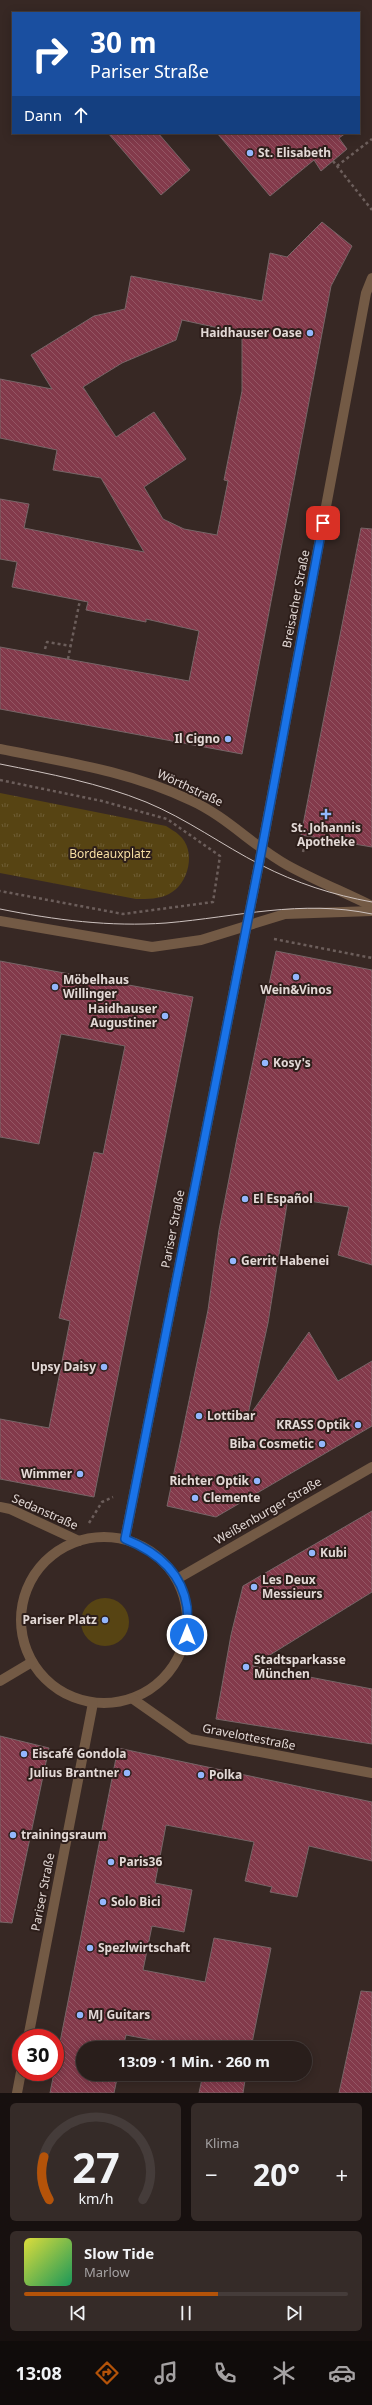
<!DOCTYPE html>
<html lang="de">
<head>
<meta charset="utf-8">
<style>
	:root { --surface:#291e1b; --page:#352b28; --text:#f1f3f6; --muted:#a5a2a3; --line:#453c3a; --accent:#b45309 }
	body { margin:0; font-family:"Noto Sans",sans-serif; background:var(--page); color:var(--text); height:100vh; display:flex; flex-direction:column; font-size:15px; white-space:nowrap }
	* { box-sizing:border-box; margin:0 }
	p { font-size:13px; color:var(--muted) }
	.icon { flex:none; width:22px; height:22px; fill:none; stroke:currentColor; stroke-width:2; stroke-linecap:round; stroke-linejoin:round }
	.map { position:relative; height:2093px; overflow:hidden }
	.panel { display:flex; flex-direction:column; gap:10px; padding:10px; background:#17100f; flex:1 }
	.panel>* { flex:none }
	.banner { position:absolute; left:12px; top:12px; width:348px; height:122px; border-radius:0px; box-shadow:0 2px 10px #0003,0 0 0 1px var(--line); background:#1a4fa0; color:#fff; overflow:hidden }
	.speed { position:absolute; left:12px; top:2029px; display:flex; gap:8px; font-size:20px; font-weight:700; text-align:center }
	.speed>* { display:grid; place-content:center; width:52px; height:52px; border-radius:50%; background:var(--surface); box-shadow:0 2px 10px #0003,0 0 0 1px var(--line); line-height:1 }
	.speed .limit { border:6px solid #d22; background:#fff; color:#111 }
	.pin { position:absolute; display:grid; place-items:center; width:34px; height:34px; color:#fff; margin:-17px; border-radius:8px; box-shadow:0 2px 6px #0006 }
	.me { position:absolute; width:44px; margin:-22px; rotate:0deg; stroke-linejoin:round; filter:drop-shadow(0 0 3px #0008) }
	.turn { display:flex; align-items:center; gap:14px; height:84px; padding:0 12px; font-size:18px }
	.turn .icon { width:52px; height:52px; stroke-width:2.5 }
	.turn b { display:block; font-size:28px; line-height:34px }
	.then { display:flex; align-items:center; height:38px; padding:0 12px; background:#0003; gap:8px; font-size:15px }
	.big { font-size:30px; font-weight:700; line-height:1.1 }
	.panel .widget { flex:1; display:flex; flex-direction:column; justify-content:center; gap:6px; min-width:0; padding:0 14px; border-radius:6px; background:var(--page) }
	.panel .dial { align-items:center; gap:0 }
	.dial svg { height:104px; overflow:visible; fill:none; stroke:var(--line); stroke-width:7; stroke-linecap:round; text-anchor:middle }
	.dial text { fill:var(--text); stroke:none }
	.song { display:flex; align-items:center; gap:12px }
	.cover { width:48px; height:48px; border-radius:6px; background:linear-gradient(135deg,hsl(60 70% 55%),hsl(150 70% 35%)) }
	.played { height:4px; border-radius:2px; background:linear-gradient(90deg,var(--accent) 60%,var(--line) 60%) }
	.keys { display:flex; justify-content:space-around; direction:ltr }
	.heat { display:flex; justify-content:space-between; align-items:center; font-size:22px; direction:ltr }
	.panel .tiles { flex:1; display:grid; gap:10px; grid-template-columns:1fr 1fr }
	.widget:last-child { grid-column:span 2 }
	.trip { position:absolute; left:76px; top:2041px; width:236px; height:40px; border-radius:20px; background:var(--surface); box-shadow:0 2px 10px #0003,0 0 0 1px var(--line); font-weight:700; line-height:40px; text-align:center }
	.tab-bar { display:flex; height:64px; justify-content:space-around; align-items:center; background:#100c0b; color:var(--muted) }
	.tab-bar .icon { width:28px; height:28px }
	.tab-bar .selected { color:var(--accent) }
	.tab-bar b { font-size:18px; color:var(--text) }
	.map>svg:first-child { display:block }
	.green { fill:#574413 }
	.park { fill:url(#park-tufts) }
	.building { fill:url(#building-back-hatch); stroke:#776567; fill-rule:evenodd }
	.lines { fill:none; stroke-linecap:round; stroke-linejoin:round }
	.path { stroke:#6c5e5b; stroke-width:2.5; stroke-dasharray:3 3; stroke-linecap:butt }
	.minor { stroke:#735a45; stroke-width:10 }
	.tram { stroke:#cdc2bf; stroke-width:1 }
	.route-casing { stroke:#114b97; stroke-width:10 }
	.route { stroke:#1a73e8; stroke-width:7 }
	.poi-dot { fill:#93b7fd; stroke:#2d1e1a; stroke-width:1.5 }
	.labels { text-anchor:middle; stroke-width:4; stroke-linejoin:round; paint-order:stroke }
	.poi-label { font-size:12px; font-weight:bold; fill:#e3d9d6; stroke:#2d1e1a; text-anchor:start }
	.street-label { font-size:12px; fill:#e3d9d6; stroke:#2d1e1a }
	.park-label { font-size:12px; fill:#f8dfa5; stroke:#2d1e1a }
</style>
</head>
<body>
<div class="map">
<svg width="372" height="2093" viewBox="0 0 372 2093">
	<defs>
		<pattern id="park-tufts" width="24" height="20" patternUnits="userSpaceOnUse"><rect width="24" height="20" fill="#574413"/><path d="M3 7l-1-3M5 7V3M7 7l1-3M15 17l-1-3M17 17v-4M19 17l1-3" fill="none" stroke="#6f5e35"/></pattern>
		<pattern id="building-back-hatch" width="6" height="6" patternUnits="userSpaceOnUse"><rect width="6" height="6" fill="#833a4b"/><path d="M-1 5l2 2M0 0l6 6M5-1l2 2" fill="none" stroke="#945664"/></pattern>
	</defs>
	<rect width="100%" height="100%" fill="#372824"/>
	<circle class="green" cx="105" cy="1622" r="24"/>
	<path class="park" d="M0 793 166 826C170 829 175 831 179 835 197 850 189 884 169 894 159 899 148 899 136 899L0 873Z"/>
	<g class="building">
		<path d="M108 133H158L190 170 161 195Z"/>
		<path d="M217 133H346L339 138 347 149 321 171 314 160 270 196Z"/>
		<path d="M322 222 352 246 331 286 242 754 0 709V647L189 681 199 631 146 619V622L86 610 88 602 12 587 17 562 0 559V499L29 504 24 528 144 552 101 478 53 470 57 450 0 438V379L52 389 31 355 94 316 125 309 131 276 262 301 270 253 287 257ZM182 320 242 333V391L224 480 228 481 217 535 184 529 163 519 144 487 186 459 154 412 116 437 83 387 122 363 176 340Z"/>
		<path d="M361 528 372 529V847L301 835Z"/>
		<path d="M276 951 372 970V1265L338 1255 349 1207 288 1198 268 1323 247 1419 309 1332 338 1381 372 1361V1426L216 1517 167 1506 208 1310 219 1230 237 1138Z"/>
		<path d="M0 961 193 997 94 1497 0 1479V1419L49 1428 70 1321 59 1318 94 1152 103 1154 125 1046 61 1034 39 1144 0 1137Z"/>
		<path d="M372 1511V1592L252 1666 372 1689V1744L216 1719 231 1635 243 1586Z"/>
		<path d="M0 1736 49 1748 12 1923 0 1922Z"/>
		<path d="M118 1748 372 1802V1861L309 1846 297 1897 270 1892 272 1887 245 1881 254 1842 166 1825 155 1883 192 1890 184 1932 152 1926 143 1970 205 1982 214 1938 271 1948 251 2048H194L126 2035 123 2048H83V2074H118L114 2093H50Z"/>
		<path d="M361 1991 372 1992V2093H339Z"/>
		<path d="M203 2074H246L243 2093H199Z"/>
	</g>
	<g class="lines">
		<g class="path">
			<path d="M333 161 372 210"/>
			<path d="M337 166 372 139"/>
			<path d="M45 649 47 642 71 646"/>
			<path d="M68 659 80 600"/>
			<path d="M0 780 102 801 167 819 220 856 213 902 123 914 0 891"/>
			<path d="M303 852 305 844"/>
			<path d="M274 939 372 958"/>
			<path d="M89 1523 102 1502 113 1497"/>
		</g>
		<g class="minor">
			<path d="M0 749C65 762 129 771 190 800 226 816 253 846 287 865 314 880 344 892 372 906"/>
			<path d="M0 921 152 947 201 940 285 914 372 911"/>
			<path d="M0 1507 10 1509 79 1541"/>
			<circle cx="104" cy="1620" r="83"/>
			<path d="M125 1539 259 864 366 293 372 278"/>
			<path d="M177 1579 372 1467"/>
			<path d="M0 1681 32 1662"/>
			<path d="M133 1699 190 1739 372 1773"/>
			<path d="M28 2038 93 1703"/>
			<path d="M17 2093 21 2072"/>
		</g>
		<g class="tram">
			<path d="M0 764C50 774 99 783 146 802 187 819 222 845 261 865 296 883 333 895 372 902"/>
			<path d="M0 909C55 920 110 927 166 923 237 917 301 899 372 914"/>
		</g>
	</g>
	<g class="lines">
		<defs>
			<path id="route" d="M187 1635C187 1626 188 1616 187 1607 182 1572 155 1551 125 1539L259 864 323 523"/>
		</defs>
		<use href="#route" class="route-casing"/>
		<use href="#route" class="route"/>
	</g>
	<g class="poi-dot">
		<circle cx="250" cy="153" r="4"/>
		<circle cx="310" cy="333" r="4"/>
		<circle cx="228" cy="739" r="4"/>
		<path d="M324 808h4v4h4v4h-4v4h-4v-4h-4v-4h4z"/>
		<circle cx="296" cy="977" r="4"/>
		<circle cx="55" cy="987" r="4"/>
		<circle cx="165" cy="1016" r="4"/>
		<circle cx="265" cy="1063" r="4"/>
		<circle cx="245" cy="1199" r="4"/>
		<circle cx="233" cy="1261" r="4"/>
		<circle cx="104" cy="1367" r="4"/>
		<circle cx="199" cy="1416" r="4"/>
		<circle cx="358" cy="1425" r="4"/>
		<circle cx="322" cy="1444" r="4"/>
		<circle cx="80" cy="1474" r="4"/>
		<circle cx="257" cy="1481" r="4"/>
		<circle cx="195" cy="1498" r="4"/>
		<circle cx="312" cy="1553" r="4"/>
		<circle cx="254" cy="1587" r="4"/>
		<circle cx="105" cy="1620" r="4"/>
		<circle cx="246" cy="1667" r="4"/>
		<circle cx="24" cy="1754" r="4"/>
		<circle cx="127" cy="1773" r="4"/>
		<circle cx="201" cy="1775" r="4"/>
		<circle cx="13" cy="1835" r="4"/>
		<circle cx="111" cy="1862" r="4"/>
		<circle cx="103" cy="1902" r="4"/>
		<circle cx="90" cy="1948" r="4"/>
		<circle cx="80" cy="2015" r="4"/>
	</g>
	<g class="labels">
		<g class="poi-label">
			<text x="258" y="157">St. Elisabeth</text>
			<text x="302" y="337" text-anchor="end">Haidhauser Oase</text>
			<text x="220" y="743" text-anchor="end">Il Cigno</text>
			<text x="326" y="832" text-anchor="middle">St. Johannis<tspan x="326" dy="14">Apotheke</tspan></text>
			<text x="63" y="984">Möbelhaus<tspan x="63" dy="14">Willinger</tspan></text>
			<text x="296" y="994" text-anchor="middle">Wein&amp;Vinos</text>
			<text x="157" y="1013" text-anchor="end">Haidhauser<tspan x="157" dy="14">Augustiner</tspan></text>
			<text x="273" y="1067">Kosy's</text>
			<text x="253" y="1203">El Español</text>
			<text x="241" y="1265">Gerrit Habenei</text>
			<text x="96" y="1371" text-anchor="end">Upsy Daisy</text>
			<text x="207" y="1420">Lottibar</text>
			<text x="350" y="1429" text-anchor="end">KRASS Optik</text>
			<text x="314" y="1448" text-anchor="end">Biba Cosmetic</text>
			<text x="72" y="1478" text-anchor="end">Wimmer</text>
			<text x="249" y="1485" text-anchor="end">Richter Optik</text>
			<text x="203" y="1502">Clemente</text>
			<text x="320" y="1557">Kubi</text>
			<text x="262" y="1584">Les Deux<tspan x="262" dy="14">Messieurs</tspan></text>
			<text x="97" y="1624" text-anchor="end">Pariser Platz</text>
			<text x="254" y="1664">Stadtsparkasse<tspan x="254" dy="14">München</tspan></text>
			<text x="32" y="1758">Eiscafé Gondola</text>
			<text x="119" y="1777" text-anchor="end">Julius Brantner</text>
			<text x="209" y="1779">Polka</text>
			<text x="21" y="1839">trainingsraum</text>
			<text x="119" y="1866">Paris36</text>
			<text x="111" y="1906">Solo Bici</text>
			<text x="98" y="1952">Spezlwirtschaft</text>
			<text x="88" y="2019">MJ Guitars</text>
		</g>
		<g class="street-label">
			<text transform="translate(296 599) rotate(-79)" y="4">Breisacher Straße</text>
			<text transform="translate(190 788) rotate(25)" y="4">Wörthstraße</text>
			<text transform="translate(173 1229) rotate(-79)" y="4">Pariser Straße</text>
			<text transform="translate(268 1511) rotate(-30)" y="4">Weißenburger Straße</text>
			<text transform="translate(45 1512) rotate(24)" y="4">Sedanstraße</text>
			<text transform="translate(249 1737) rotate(11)" y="4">Gravelottestraße</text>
			<text transform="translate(43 1892) rotate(-79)" y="4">Pariser Straße</text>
		</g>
		<g class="park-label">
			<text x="110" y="858">Bordeauxplatz</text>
		</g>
	</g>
</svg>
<div class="speed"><div class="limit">30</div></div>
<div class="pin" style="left:323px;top:523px;background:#d93025"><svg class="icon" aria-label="arrive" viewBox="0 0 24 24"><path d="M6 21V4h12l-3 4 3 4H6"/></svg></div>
<svg class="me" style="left:187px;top:1635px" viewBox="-20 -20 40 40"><circle r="17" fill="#1a73e8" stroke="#fff" stroke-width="3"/><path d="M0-11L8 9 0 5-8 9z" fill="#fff"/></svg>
<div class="trip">13:09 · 1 Min. · 260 m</div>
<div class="banner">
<div class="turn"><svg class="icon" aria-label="right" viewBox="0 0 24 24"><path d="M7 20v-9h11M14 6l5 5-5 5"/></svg><div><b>30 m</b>Pariser Straße</div></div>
<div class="then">Dann<svg class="icon" aria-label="ahead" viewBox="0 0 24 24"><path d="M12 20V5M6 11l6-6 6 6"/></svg></div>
</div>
</div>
<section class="panel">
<div class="tiles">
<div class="widget dial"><svg viewBox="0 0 100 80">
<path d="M14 69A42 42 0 1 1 86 69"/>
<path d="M14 69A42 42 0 0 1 10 36" stroke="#b45309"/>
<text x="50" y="56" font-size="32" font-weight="700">27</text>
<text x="50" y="72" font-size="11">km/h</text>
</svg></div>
<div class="widget"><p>Klima</p>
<div class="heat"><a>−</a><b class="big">20°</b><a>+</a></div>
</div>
<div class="widget">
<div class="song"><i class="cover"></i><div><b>Slow Tide</b><p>Marlow</p></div></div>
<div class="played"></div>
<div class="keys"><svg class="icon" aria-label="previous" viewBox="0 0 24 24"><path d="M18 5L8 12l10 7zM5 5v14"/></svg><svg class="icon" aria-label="pause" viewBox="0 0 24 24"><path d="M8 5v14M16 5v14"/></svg><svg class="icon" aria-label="next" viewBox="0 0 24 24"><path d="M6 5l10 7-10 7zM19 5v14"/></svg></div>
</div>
</div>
</section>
<nav class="tab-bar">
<b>13:08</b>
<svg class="icon selected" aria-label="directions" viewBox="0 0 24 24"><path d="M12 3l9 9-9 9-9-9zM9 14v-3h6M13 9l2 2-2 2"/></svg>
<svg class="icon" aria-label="music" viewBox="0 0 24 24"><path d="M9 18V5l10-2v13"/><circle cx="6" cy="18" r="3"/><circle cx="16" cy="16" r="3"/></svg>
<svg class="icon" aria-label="phone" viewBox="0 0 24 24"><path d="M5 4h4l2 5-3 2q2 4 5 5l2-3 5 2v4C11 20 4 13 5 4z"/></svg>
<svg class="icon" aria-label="climate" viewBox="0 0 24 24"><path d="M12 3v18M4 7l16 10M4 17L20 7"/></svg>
<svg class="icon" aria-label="car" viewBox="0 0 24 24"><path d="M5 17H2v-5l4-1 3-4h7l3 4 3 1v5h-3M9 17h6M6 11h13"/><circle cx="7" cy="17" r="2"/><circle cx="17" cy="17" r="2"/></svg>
</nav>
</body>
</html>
